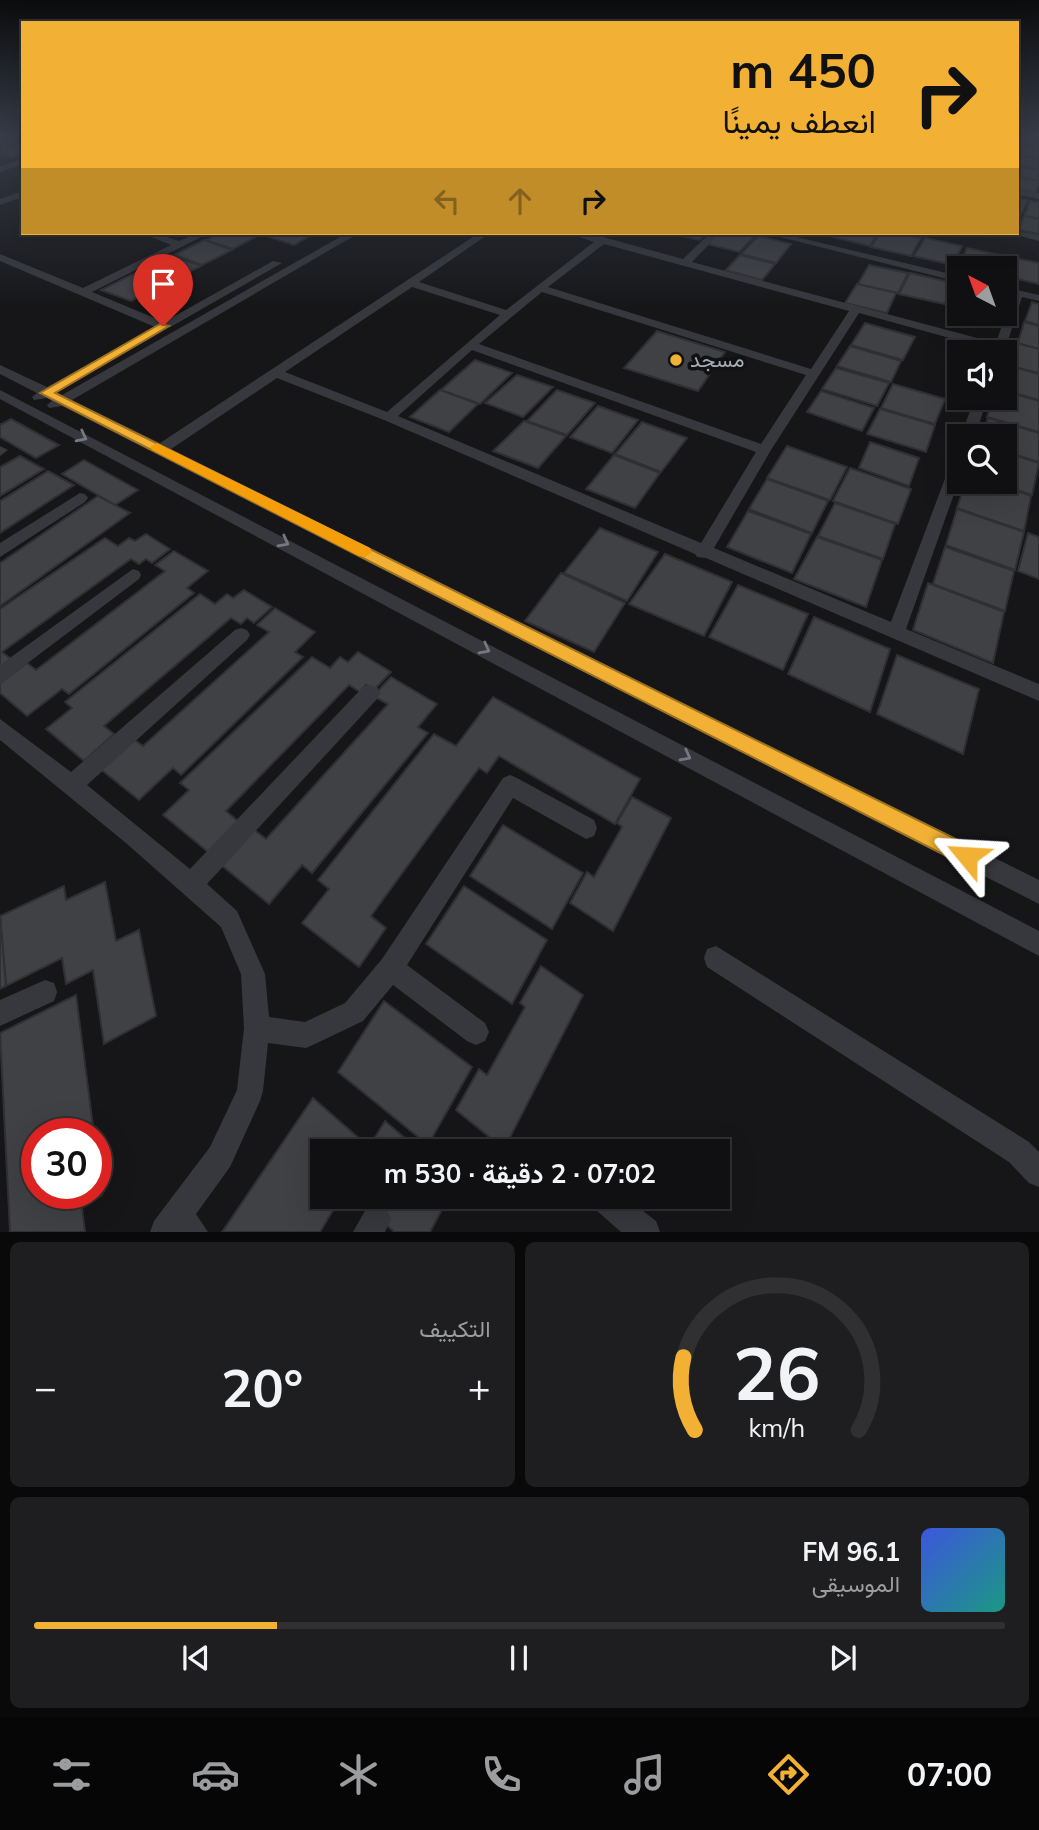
<!DOCTYPE html>
<html lang="ar">
<head>
<meta charset="utf-8">
<style>
	:root { --surface:#101012; --page:#1e1e20; --text:#f1f3f6; --muted:#9c9d9f; --line:#303032; --accent:#f2b134 }
	body { margin:0; font-family:Mulish,Vazirmatn,sans-serif; background:var(--page); color:var(--text); direction:rtl; height:100vh; display:flex; flex-direction:column; font-size:26px; white-space:nowrap }
	* { box-sizing:border-box; margin:0 }
	p { font-size:23px; color:var(--muted) }
	.icon { flex:none; width:38px; height:38px; fill:none; stroke:currentColor; stroke-width:2; stroke-linecap:round; stroke-linejoin:round }
	.map { position:relative; height:1232px; overflow:hidden; direction:ltr }
	.sheet { display:flex; flex-direction:column; gap:10px; padding:10px; background:#09090a; flex:1 }
	.sheet>* { flex:none }
	.banner { position:absolute; left:21px; top:21px; width:998px; height:214px; border-radius:0px; box-shadow:0 7px 28px #0002,0 0 0 2px var(--line); direction:rtl; background:#f2b134; color:#111; overflow:hidden }
	.needle { width:46px; rotate:319deg }
	.fabs { position:absolute; left:947px; top:256px; display:grid; gap:14px }
	.fabs a { display:grid; place-items:center; width:70px; height:70px; border-radius:0px; background:var(--surface); box-shadow:0 7px 28px #0002,0 0 0 2px var(--line); font-size:35px }
	.speed { position:absolute; left:21px; top:1118px; display:flex; gap:14px; font-size:35px; font-weight:700; text-align:center }
	.speed>* { display:grid; place-content:center; width:91px; height:91px; border-radius:50%; background:var(--surface); box-shadow:0 7px 28px #0002,0 0 0 2px var(--line); line-height:1 }
	.speed .limit { border:10px solid #d22; background:#fff; color:#111 }
	.pin { position:absolute; display:grid; place-items:center; width:60px; height:60px; color:#fff; margin:-72px -30px; border-radius:50% 50% 50% 0; rotate:-45deg; box-shadow:0 0 7px #0007 }
	.pin .icon { rotate:45deg }
	.me { position:absolute; width:77px; margin:-38px; rotate:297deg; stroke-linejoin:round; filter:drop-shadow(0 0 5px #0008) }
	.turn { display:flex; align-items:center; gap:24px; height:147px; padding:0 28px; font-size:32px }
	.turn .icon { width:91px; height:91px; stroke-width:2.5 }
	.turn b { display:block; font-size:49px; line-height:60px }
	.lanes { display:flex; align-items:center; height:66px; padding:0 28px; background:#0003; justify-content:center; gap:35px; direction:ltr }
	.lanes .off { opacity:.35 }
	.big { font-size:52px; font-weight:700; line-height:1.1 }
	.sheet .widget { flex:1; display:flex; flex-direction:column; justify-content:center; gap:10px; min-width:0; padding:0 24px; border-radius:10px; background:var(--page) }
	.sheet .dial { align-items:center; gap:0 }
	.dial svg { height:182px; overflow:visible; fill:none; stroke:var(--line); stroke-width:7; stroke-linecap:round; text-anchor:middle }
	.dial text { fill:var(--text); stroke:none }
	.song { display:flex; align-items:center; gap:21px }
	.cover { width:84px; height:84px; border-radius:10px; background:linear-gradient(135deg,hsl(230 70% 55%),hsl(170 70% 35%)) }
	.played { height:7px; border-radius:4px; background:linear-gradient(90deg,var(--accent) 25%,var(--line) 25%) }
	.keys { display:flex; justify-content:space-around; direction:ltr }
	.heat { display:flex; justify-content:space-between; align-items:center; font-size:38px; direction:ltr }
	.sheet .tiles { flex:1; display:grid; gap:10px; grid-template-columns:1fr 1fr }
	.widget:last-child { grid-column:span 2 }
	.trip { position:absolute; left:310px; top:1139px; width:420px; height:70px; border-radius:0px; background:var(--surface); box-shadow:0 7px 28px #0002,0 0 0 2px var(--line); font-weight:700; line-height:70px; text-align:center; direction:rtl }
	.tab-bar { display:flex; height:112px; justify-content:space-around; align-items:center; background:#060607; color:var(--muted) }
	.tab-bar .icon { width:49px; height:49px }
	.tab-bar .selected { color:var(--accent) }
	.tab-bar b { font-size:32px; color:var(--text) }
	.map>svg:first-child { display:block }
	.building { fill:#404145; stroke:#303034; stroke-width:2 }
	.lines { fill:none; stroke-linecap:round; stroke-linejoin:round }
	.minor { fill:#37383d; fill-rule:evenodd }
	.oneway { stroke:#757881 }
	.route { fill:#f2b134; stroke:#9d7322; stroke-width:2 }
	.slow { fill:#f59e0b }
	.poi-dot { fill:#f2b134; stroke:#111113; stroke-width:2.5 }
	.labels { text-anchor:middle; stroke-width:7; stroke-linejoin:round; paint-order:stroke }
	.far-poi-label { font-size:21px; fill:#a8adb8; stroke:#111113; text-anchor:start }
</style>
</head>
<body>
<div class="map">
<svg width="1039" height="1232" viewBox="0 0 1039 1232">
	<rect width="100%" height="100%" fill="#161618"/>
	<g class="building">
		<path d="M1021 135 1039 138V148L1017 144Z"/>
		<path d="M0 137 1 136 19 142 0 148Z"/>
		<path d="M20 142 23 154 12 158 0 154V149Z"/>
		<path d="M1017 145 1039 148V158L1017 155Z"/>
		<path d="M1017 155 1039 159V169L1017 165Z"/>
		<path d="M1017 166 1039 170V181L1017 177Z"/>
		<path d="M1017 177 1039 181 1036 193 1017 189Z"/>
		<path d="M1017 198 1028 200 1021 214 1017 213Z"/>
		<path d="M1030 201 1039 202V219L1024 216Z"/>
		<path d="M1024 216 1039 219V234L1019 230Z"/>
		<path d="M221 233H257L261 234 233 249 206 240Z"/>
		<path d="M268 233H315L294 245 263 235Z"/>
		<path d="M670 233H707L699 240Z"/>
		<path d="M718 233H748L756 235 739 252 707 244Z"/>
		<path d="M836 233H878L870 246 833 237Z"/>
		<path d="M880 233H894L921 238 911 256 871 247Z"/>
		<path d="M758 236 791 244 776 263 741 254Z"/>
		<path d="M925 238 962 246 953 265 914 256Z"/>
		<path d="M204 240 232 250 202 265 174 255Z"/>
		<path d="M967 248 1005 256 1000 268 959 267Z"/>
		<path d="M171 255 201 266 170 282 139 270Z"/>
		<path d="M740 255 775 264 762 280 726 270Z"/>
		<path d="M1010 257 1039 263V284L1004 276Z"/>
		<path d="M869 265 908 273 898 293 858 284Z"/>
		<path d="M139 271 168 282 131 301 101 290Z"/>
		<path d="M910 273 953 283 945 304 899 294Z"/>
		<path d="M857 284 896 293 887 313 845 303Z"/>
		<path d="M1032 302 1039 304V325L1025 321Z"/>
		<path d="M1024 322 1039 326V349L1018 343Z"/>
		<path d="M865 323 915 337 903 360 851 345Z"/>
		<path d="M657 331 725 352 698 391 624 368Z"/>
		<path d="M1015 343 1039 349V373L1007 365Z"/>
		<path d="M850 346 901 361 891 382 837 366Z"/>
		<path d="M475 360 512 373 480 404 441 390Z"/>
		<path d="M1006 365 1039 374V400L1004 390Z"/>
		<path d="M836 368 889 383 877 406 822 389Z"/>
		<path d="M517 375 553 387 523 417 485 403Z"/>
		<path d="M893 384 945 399 935 424 881 408Z"/>
		<path d="M440 390 478 404 449 432 410 417Z"/>
		<path d="M557 390 595 403 567 435 527 421Z"/>
		<path d="M821 391 874 408 862 431 807 412Z"/>
		<path d="M1004 391 1039 401V432L987 417 994 397H1004Z"/>
		<path d="M598 406 638 420 612 453 570 437Z"/>
		<path d="M880 409 935 425 926 452 867 434Z"/>
		<path d="M988 418 1039 433V462L1004 451V436H982Z"/>
		<path d="M11 419 59 445 36 458 0 437V425Z"/>
		<path d="M524 421 566 436 538 468 493 451Z"/>
		<path d="M642 422 687 438 661 472 615 454Z"/>
		<path d="M870 442 919 458 909 486 859 468Z"/>
		<path d="M787 446 847 467 830 500 767 478Z"/>
		<path d="M1004 452 1039 463 1032 495 990 481H1004Z"/>
		<path d="M614 455 660 473 635 508 586 489Z"/>
		<path d="M20 456 44 469 0 496V467Z"/>
		<path d="M84 460 138 490 115 505 62 474Z"/>
		<path d="M850 468 911 489 898 524 833 501Z"/>
		<path d="M48 471 74 485 0 533V501Z"/>
		<path d="M767 479 828 501 812 533 749 509Z"/>
		<path d="M966 481H986L1031 496 1024 531 957 508Z"/>
		<path d="M98 496 130 513 0 606V563Z"/>
		<path d="M835 503 895 524 883 559 818 536Z"/>
		<path d="M957 509 1024 532 1015 570 946 545Z"/>
		<path d="M748 511 811 534 792 573 727 547Z"/>
		<path d="M600 528 658 552 627 601 564 573Z"/>
		<path d="M1028 533 1039 537V579L1018 571Z"/>
		<path d="M146 534 170 549 152 563 146 559 139 564 131 559 2 652 11 659 0 667V609L105 538 118 546 129 538 135 541Z"/>
		<path d="M817 537 882 560 866 607 794 579Z"/>
		<path d="M945 547 1014 571 1005 611 933 584Z"/>
		<path d="M174 551 208 571 187 588 194 593 69 694 62 689 27 716 0 693V683L27 663 36 670 165 571 155 565Z"/>
		<path d="M665 554 732 582 704 636 629 604Z"/>
		<path d="M561 573 625 603 594 652 525 621Z"/>
		<path d="M928 583 1004 612 993 663 913 630Z"/>
		<path d="M738 585 808 614 783 670 709 637Z"/>
		<path d="M244 590 272 607 254 623 247 618 241 624 231 618 104 726 114 734 84 761 46 729 72 708 65 702 200 594 215 604 227 594 233 598Z"/>
		<path d="M275 608 315 632 295 652 303 657 181 775 173 768 139 800 99 768 132 738 143 746 269 632 257 625Z"/>
		<path d="M814 617 890 649 870 712 788 674Z"/>
		<path d="M358 652 391 672 374 690 366 685 360 692 349 685 226 811 238 821 208 852 163 815 189 790 180 783 312 657 330 668 340 657 348 662Z"/>
		<path d="M897 655 979 689 963 754 877 714Z"/>
		<path d="M391 677 437 704 418 727 428 733 312 873 302 865 269 904 221 865 253 829 266 839 388 704 373 696Z"/>
		<path d="M493 697 640 779 615 824 499 756 487 773 479 768 371 916 386 928 359 967 302 923 329 889 318 880 434 734 456 746Z"/>
		<path d="M632 797 671 818 613 931 570 903 587 872 594 877 622 827 617 823Z"/>
		<path d="M503 825 583 873 552 929 470 876Z"/>
		<path d="M105 882 116 941 139 930 156 1016 104 1044 93 970 66 984 62 958 6 986 0 916 64 886 66 900Z"/>
		<path d="M464 886 547 940 512 1004 426 944Z"/>
		<path d="M0 916 6 986 0 989Z"/>
		<path d="M541 966 583 995 504 1149 456 1110 479 1069 487 1075 525 1007 520 1003Z"/>
		<path d="M76 995 94 1134H37V1194H96V1153L102 1195 82 1207 85 1232H10L0 1033Z"/>
		<path d="M384 1001 472 1067 428 1145 338 1072Z"/>
		<path d="M313 1098 369 1147 385 1121 421 1152H322V1197H341L320 1232H222Z"/>
		<path d="M357 1197H449L430 1232H394Z"/>
	</g>
	<g class="lines">
		<g class="minor">
			<path d="M23 159V164L0 172V166Z"/>
			<path d="M1017 189 1039 193V199L1017 195Z"/>
			<path d="M23 191V197L0 205V199Z"/>
			<path d="M1017 231 1039 235V241L1009 233Z"/>
			<path d="M142 233H155L179 241 197 233H209L92 292 164 322 273 261 282 263 57 392 62 395 347 233H359L72 400 160 443 479 233H490L419 282 506 310 594 242 568 233 603 237 683 259 710 233H720L692 262 996 343 1012 295 1004 293V287L1039 295V301L1022 297 1004 353 859 313 771 450 714 548 891 622 952 460 959 455V480L906 629 1039 684V701L706 558 697 557 695 554 384 420 277 378 171 449 1039 880V904L62 406 49 408 47 405 52 401 47 398 34 400 32 397 37 393 0 374V365L47 387 155 327 0 261V254L83 288 171 245ZM604 244 849 311 811 369 548 287ZM412 287 500 315 387 412 285 372ZM542 292 806 375 761 444 479 344ZM472 350 756 452 701 543 398 416Z"/>
			<path d="M764 233H780L959 276V282Z"/>
			<path d="M0 390 1039 931V956L0 399Z"/>
			<path d="M975 397H988L975 436H961Z"/>
			<path d="M0 446 8 450 0 456Z"/>
			<path d="M80 493 85 494 88 498 85 502 0 557V543Z"/>
			<path d="M133 569 139 571 141 575 139 579 0 684V665Z"/>
			<path d="M241 628 247 630 250 635 247 640 87 785 190 869 363 687 370 685 377 687 380 693 377 699 207 884 237 911 265 974 269 1017 305 1022 345 1003 382 959 503 778 510 775 517 778 594 820 597 828 594 836 586 839 513 798 407 965 485 1023 489 1032 485 1041 476 1045 467 1041 393 985 363 1021 315 1044 306 1048 268 1043 263 1091 260 1101 230 1167 196 1214 208 1232H150L154 1221 210 1147 237 1090 244 1028 241 974 221 927 126 843 0 740V719L71 772 235 630Z"/>
			<path d="M716 946 1029 1142 1039 1152V1187L1029 1183 1009 1162 707 967 704 958 707 949Z"/>
			<path d="M45 980 54 983 57 992 54 1001 0 1026V1000Z"/>
			<path d="M593 1197H625L656 1221 660 1232H621L596 1210Z"/>
			<path d="M376 1204 386 1209 391 1219 385 1232H353L366 1209Z"/>
		</g>
	</g>
	<defs><path id="oneway-chevron" d="M-2-3.5L2.5 0L-2 3.5" fill="none" stroke-width="1.6" stroke-linecap="round" stroke-linejoin="round" transform="scale(1.75)"/></defs>
	<g class="oneway">
		<use href="#oneway-chevron" transform="translate(82 437) rotate(27)"/>
		<use href="#oneway-chevron" transform="translate(284 542) rotate(28)"/>
		<use href="#oneway-chevron" transform="translate(485 649) rotate(28)"/>
		<use href="#oneway-chevron" transform="translate(686 756) rotate(28)"/>
	</g>
	<linearGradient id="sky" x2="0" y2="1"><stop stop-color="#0c0c0d"/><stop offset="0.44" stop-color="#363c48"/><stop offset="1" stop-color="#363c48" stop-opacity="0"/></linearGradient>
	<rect width="1039" height="308" fill="url(#sky)"/>
	<path class="route" d="M160 324 169 326 55 393 974 848 977 856 974 863 967 866 960 863 40 393Z"/>
	<path class="slow" d="M157 443 370 548 372 552 365 557 359 556 152 450 150 447Z"/>
	<circle class="poi-dot" cx="676" cy="360" r="7"/>
	<g class="labels">
		<g class="far-poi-label">
			<text x="690" y="367">مسجد</text>
		</g>
	</g>
</svg>
<div class="fabs">
<a><svg class="needle" viewBox="-14 -14 28 28"><path d="M0-13l5 13h-10z" fill="#e53935"/><path d="M0 13l5-13h-10z" fill="#9c9d9f"/></svg></a>
<a><svg class="icon" aria-label="sound" viewBox="0 0 24 24"><path d="M4 9h4l5-4v14l-5-4H4zM17 9q2 3 0 6"/></svg></a>
<a><svg class="icon" aria-label="search" viewBox="0 0 24 24"><circle cx="10" cy="10" r="6"/><path d="M15 15l6 6"/></svg></a>
</div>
<div class="speed"><div class="limit">30</div></div>
<div class="pin" style="left:163px;top:326px;background:#d93025"><svg class="icon" aria-label="arrive" viewBox="0 0 24 24"><path d="M6 21V4h12l-3 4 3 4H6"/></svg></div>
<svg class="me" style="left:967px;top:856px" viewBox="-20 -20 40 40"><path d="M0-17L14 15 0 8-14 15z" fill="#f2b134" stroke="#fff" stroke-width="4"/></svg>
<div class="trip">07:02 · 2 دقيقة · 530 m</div>
<div class="banner">
<div class="turn"><svg class="icon" aria-label="right" viewBox="0 0 24 24"><path d="M7 20v-9h11M14 6l5 5-5 5"/></svg><div><b>450 m</b>انعطف يمينًا</div></div>
<div class="lanes"><svg class="icon off" aria-label="left" viewBox="0 0 24 24"><path d="M17 20v-9H6M10 6l-5 5 5 5"/></svg><svg class="icon off" aria-label="ahead" viewBox="0 0 24 24"><path d="M12 20V5M6 11l6-6 6 6"/></svg><svg class="icon" aria-label="right" viewBox="0 0 24 24"><path d="M7 20v-9h11M14 6l5 5-5 5"/></svg></div>
</div>
</div>
<section class="sheet">
<div class="tiles">
<div class="widget dial"><svg viewBox="0 0 100 80">
<path d="M14 69A42 42 0 1 1 86 69"/>
<path d="M14 69A42 42 0 0 1 9 37" stroke="#f2b134"/>
<text x="50" y="56" font-size="32" font-weight="700">26</text>
<text x="50" y="72" font-size="11">km/h</text>
</svg></div>
<div class="widget"><p>التكييف</p>
<div class="heat"><a>−</a><b class="big">20°</b><a>+</a></div>
</div>
<div class="widget">
<div class="song"><i class="cover"></i><div><b>96.1 FM</b><p>الموسيقى</p></div></div>
<div class="played"></div>
<div class="keys"><svg class="icon" aria-label="previous" viewBox="0 0 24 24"><path d="M18 5L8 12l10 7zM5 5v14"/></svg><svg class="icon" aria-label="pause" viewBox="0 0 24 24"><path d="M8 5v14M16 5v14"/></svg><svg class="icon" aria-label="next" viewBox="0 0 24 24"><path d="M6 5l10 7-10 7zM19 5v14"/></svg></div>
</div>
</div>
</section>
<nav class="tab-bar">
<b>07:00</b>
<svg class="icon selected" aria-label="directions" viewBox="0 0 24 24"><path d="M12 3l9 9-9 9-9-9zM9 14v-3h6M13 9l2 2-2 2"/></svg>
<svg class="icon" aria-label="music" viewBox="0 0 24 24"><path d="M9 18V5l10-2v13"/><circle cx="6" cy="18" r="3"/><circle cx="16" cy="16" r="3"/></svg>
<svg class="icon" aria-label="phone" viewBox="0 0 24 24"><path d="M5 4h4l2 5-3 2q2 4 5 5l2-3 5 2v4C11 20 4 13 5 4z"/></svg>
<svg class="icon" aria-label="climate" viewBox="0 0 24 24"><path d="M12 3v18M4 7l16 10M4 17L20 7"/></svg>
<svg class="icon" aria-label="car" viewBox="0 0 24 24"><path d="M5 17H2v-5l4-1 3-4h7l3 4 3 1v5h-3M9 17h6M6 11h13"/><circle cx="7" cy="17" r="2"/><circle cx="17" cy="17" r="2"/></svg>
<svg class="icon" aria-label="filters" viewBox="0 0 24 24"><path d="M4 7h16M4 17h16"/><circle cx="9" cy="7" r="2"/><circle cx="15" cy="17" r="2"/></svg>
</nav>
</body>
</html>
